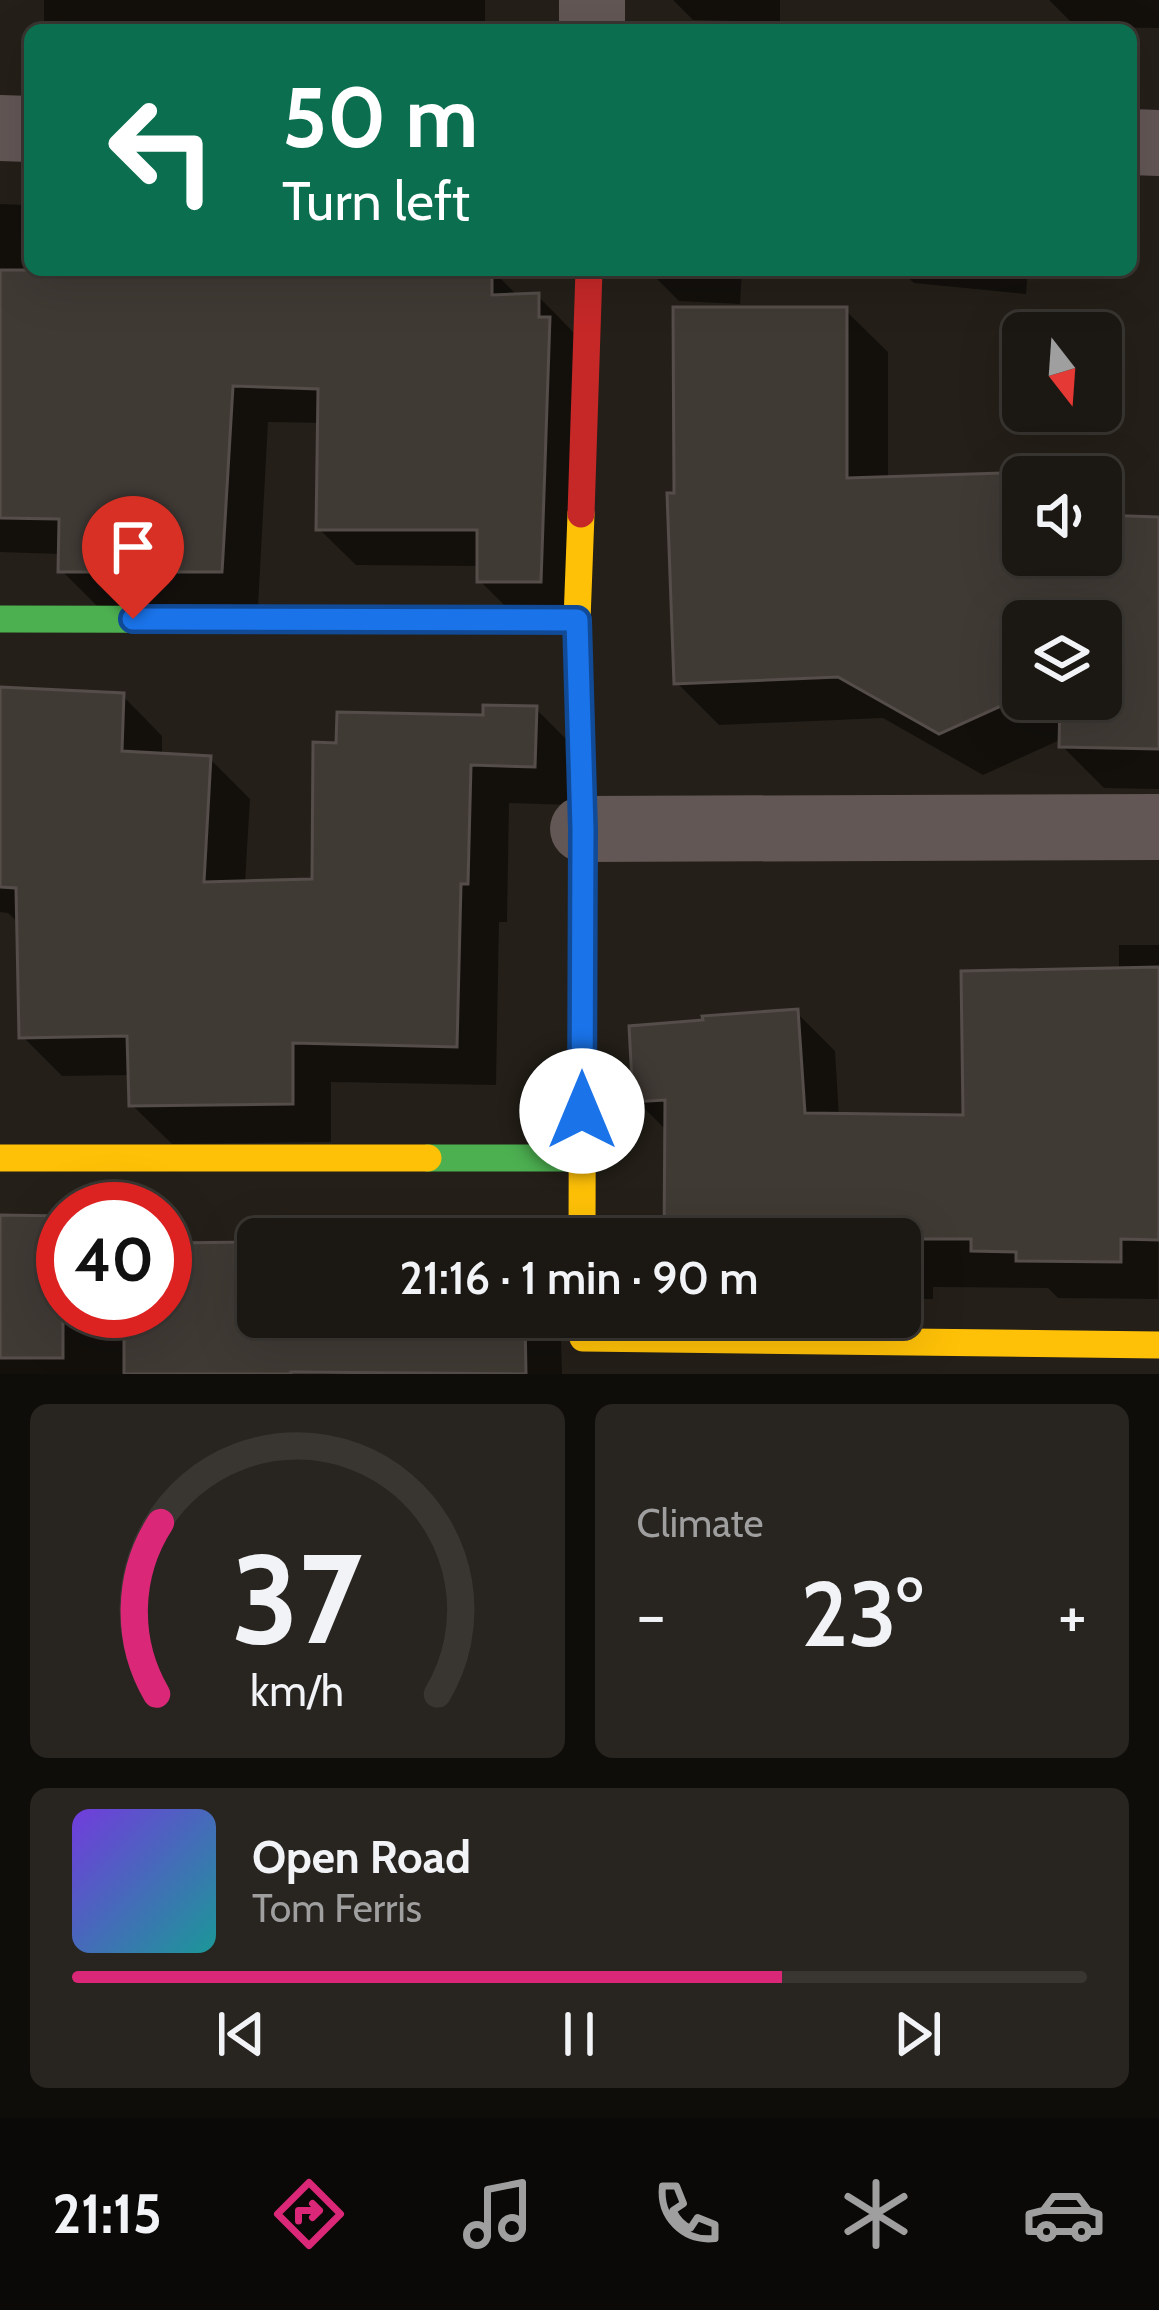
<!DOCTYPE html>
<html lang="en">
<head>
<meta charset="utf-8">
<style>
	:root { --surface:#1b1712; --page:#282420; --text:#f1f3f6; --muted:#a09f9f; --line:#393632; --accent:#db2777 }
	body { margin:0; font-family:Cabin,sans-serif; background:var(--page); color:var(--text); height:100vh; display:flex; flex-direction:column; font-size:45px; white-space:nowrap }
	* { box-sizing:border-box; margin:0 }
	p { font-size:39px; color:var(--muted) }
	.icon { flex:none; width:66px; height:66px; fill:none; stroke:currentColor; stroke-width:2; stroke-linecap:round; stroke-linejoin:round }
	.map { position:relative; height:1374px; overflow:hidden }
	.panel { display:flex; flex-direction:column; gap:30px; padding:30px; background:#0f0d0a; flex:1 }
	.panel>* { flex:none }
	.guide { position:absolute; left:24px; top:24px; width:1113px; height:252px; border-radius:18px; box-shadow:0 12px 48px #0002,0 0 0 3px var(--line); background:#0b6e4f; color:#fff; overflow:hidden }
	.needle { width:78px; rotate:163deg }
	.buttons { position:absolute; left:1002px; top:312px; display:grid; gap:24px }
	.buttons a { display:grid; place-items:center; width:120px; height:120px; border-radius:18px; background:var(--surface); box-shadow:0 12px 48px #0002,0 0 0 3px var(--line); font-size:60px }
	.speed { position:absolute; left:36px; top:1182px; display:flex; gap:24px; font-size:60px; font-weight:700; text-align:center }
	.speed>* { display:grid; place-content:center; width:156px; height:156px; border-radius:50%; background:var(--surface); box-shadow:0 12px 48px #0002,0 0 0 3px var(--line); line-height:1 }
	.speed .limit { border:18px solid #d22; background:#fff; color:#111 }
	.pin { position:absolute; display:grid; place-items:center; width:102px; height:102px; color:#fff; margin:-123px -51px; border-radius:50% 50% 50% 0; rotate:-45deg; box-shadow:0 0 12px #0007 }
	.pin .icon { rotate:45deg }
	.me { position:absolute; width:132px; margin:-66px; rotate:0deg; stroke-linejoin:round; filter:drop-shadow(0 0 9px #0008) }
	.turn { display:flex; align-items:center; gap:42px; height:252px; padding:0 60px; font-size:54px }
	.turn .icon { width:156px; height:156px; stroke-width:2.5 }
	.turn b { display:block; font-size:84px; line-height:102px }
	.big { font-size:90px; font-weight:600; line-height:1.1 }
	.panel .card { flex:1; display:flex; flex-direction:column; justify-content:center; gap:18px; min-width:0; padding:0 42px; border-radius:18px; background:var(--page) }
	.panel .dial { align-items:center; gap:0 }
	.dial svg { height:312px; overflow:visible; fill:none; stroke:var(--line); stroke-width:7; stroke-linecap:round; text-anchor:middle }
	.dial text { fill:var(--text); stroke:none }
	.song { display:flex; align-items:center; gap:36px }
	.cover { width:144px; height:144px; border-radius:18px; background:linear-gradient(135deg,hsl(260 70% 55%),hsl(180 70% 35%)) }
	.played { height:12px; border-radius:6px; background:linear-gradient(90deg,var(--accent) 70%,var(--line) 70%) }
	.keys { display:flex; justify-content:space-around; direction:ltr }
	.heat { display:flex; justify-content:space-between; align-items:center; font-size:66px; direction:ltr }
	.panel .tiles { flex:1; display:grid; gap:30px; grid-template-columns:1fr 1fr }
	.card:last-child { grid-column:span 2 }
	.trip { position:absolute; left:237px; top:1218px; width:684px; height:120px; border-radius:18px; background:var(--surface); box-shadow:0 12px 48px #0002,0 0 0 3px var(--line); font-weight:600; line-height:120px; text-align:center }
	.menu { display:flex; height:192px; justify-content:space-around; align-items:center; background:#0b0907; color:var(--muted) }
	.menu .icon { width:84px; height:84px }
	.menu .selected { color:var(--accent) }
	.menu b { font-size:54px; color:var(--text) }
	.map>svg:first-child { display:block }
	.shadow { fill:#0007; fill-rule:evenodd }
	.building { fill:#403a35; stroke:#544d49; stroke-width:3 }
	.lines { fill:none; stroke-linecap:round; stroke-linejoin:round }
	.street { stroke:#635756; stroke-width:66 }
	.fast { stroke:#4caf50; stroke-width:27 }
	.slow { stroke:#ffc107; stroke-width:27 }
	.jam { stroke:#c62828; stroke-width:27 }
	.route-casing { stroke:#114b97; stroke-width:30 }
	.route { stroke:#1a73e8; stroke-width:21 }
</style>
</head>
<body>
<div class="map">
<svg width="1159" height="1374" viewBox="0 0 1159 1374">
	<rect width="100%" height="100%" fill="#241f18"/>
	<g class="shadow">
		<rect x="44" y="0" width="441" height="30"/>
		<path d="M673 0H780V22L693 20Z"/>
		<path d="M1049 0H1159V28L1076 27Z"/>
		<path d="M0 204 30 205V270H492L519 297 538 296 574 333 576 618H517L480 581V566L356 565 319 529 321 423 268 422 258 607H98L61 570V554L0 552Z"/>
		<path d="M648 270H742L740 304 679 301Z"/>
		<path d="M900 270H1028L1026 294 914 283Z"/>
		<path d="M845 310 888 352V480L1034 475 1036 477H1023V555H1101V518L1159 520V789L1104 788 1062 746V739L983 775 883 718 719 725 677 683V496ZM1023 621H1101V699H1023Z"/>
		<path d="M0 691 123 696 162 736V757L210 759 250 799 245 883 315 882 339 746 536 709 576 749 573 805 509 803 507 922H499L496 1085 331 1082V1142L172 1144 132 1105 131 1075 62 1076 22 1036 20 924 8 913 0 912Z"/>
		<path d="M1119 945H1159L1158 1299 1058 1298 1048 1288 933 1287V1299H900V1239H667L668 1132 636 1100 796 1012 835 1051 839 1117 966 1118 1119 971Z"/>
		<path d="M0 1218 63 1219V1311H165V1246L258 1245V1317H540L561 1338 562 1374H0Z"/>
	</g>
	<g class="building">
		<path d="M0 270H492V295L539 293V317H550L541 582H477V530H316L318 389 233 386 222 572H58L59 519 0 518Z"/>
		<path d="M673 307H847V478L1035 472 1036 477H1023V555H1101V515L1159 517V749L1059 747 1060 699H1101V621H1023V696L939 734 838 677 674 684 667 493H674Z"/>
		<path d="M0 687 124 693 122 751 211 756 204 882 312 879 313 742 336 743 337 712 483 715V705L537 706 535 767 471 765 468 884H461L457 1047 293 1043V1104L129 1106 127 1036 19 1038 16 888 0 887Z"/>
		<path d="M1159 967V1240L1121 1239V1262L1016 1261V1252L971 1251V1239H664L665 1100 633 1102 629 1026 703 1020 702 1016 798 1009 805 1113 963 1115 961 971Z"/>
		<path d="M0 1215 63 1216V1358H0Z"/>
		<path d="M258 1242V1317H525L526 1374 291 1372V1374H124V1311H165V1243Z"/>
	</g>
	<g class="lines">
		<g class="street">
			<path d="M592 0V30"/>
			<path d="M0 128 30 129"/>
			<path d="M1131 142 1159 143"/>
			<path d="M583 829 1159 827"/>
		</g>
		<g class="fast">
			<path d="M0 619 577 620"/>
			<path d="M428 1158H582"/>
		</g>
		<g class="slow">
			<path d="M581 514 577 620 583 829 582 1239"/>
			<path d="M0 1158H428"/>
			<path d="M583 1338 1159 1345"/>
		</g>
		<path class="jam" d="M581 514 589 270"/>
	</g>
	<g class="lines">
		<defs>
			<path id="route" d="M133 619 577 620 583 829 582 1111"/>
		</defs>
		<use href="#route" class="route-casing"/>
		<use href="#route" class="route"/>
	</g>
</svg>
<div class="buttons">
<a><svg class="needle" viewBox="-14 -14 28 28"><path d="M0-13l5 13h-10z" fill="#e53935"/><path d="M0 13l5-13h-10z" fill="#a09f9f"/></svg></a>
<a><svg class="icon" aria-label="sound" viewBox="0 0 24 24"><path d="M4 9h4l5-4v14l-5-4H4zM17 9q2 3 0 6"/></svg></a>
<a><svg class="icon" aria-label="layers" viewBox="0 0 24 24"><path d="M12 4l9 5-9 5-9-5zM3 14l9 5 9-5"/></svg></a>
</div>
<div class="speed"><div class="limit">40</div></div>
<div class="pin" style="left:133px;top:619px;background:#d93025"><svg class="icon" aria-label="arrive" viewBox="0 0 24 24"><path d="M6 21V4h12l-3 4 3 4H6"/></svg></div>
<svg class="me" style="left:582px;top:1111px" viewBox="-20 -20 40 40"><circle r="19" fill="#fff"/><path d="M0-13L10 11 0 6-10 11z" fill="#1a73e8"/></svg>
<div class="trip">21:16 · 1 min · 90 m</div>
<div class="guide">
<div class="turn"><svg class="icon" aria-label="left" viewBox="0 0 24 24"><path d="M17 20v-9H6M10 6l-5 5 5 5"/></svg><div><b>50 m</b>Turn left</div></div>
</div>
</div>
<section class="panel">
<div class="tiles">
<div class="card dial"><svg viewBox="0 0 100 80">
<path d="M14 69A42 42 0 1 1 86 69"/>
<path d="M14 69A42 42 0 0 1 15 25" stroke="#db2777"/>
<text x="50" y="56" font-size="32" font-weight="700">37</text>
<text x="50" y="72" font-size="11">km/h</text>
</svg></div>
<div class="card"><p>Climate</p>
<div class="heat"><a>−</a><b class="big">23°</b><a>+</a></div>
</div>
<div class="card">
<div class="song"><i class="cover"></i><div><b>Open Road</b><p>Tom Ferris</p></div></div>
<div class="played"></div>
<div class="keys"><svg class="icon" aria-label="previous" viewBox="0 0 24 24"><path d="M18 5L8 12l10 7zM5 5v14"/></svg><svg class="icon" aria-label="pause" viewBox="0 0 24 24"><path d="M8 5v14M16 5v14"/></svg><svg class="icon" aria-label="next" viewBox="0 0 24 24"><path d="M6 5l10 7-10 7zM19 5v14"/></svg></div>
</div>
</div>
</section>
<nav class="menu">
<b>21:15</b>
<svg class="icon selected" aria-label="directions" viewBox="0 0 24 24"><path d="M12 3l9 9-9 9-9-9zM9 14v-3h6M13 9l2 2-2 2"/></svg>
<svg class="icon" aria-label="music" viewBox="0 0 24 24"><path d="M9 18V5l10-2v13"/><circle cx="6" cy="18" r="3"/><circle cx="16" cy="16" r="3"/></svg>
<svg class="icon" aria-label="phone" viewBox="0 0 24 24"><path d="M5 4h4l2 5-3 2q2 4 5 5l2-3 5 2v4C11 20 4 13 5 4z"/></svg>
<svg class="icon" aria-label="climate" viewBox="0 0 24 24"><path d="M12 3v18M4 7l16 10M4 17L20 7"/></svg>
<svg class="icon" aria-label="car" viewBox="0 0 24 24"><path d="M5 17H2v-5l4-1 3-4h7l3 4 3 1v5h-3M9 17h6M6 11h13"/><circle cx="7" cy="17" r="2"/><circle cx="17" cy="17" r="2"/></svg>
</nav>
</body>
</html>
